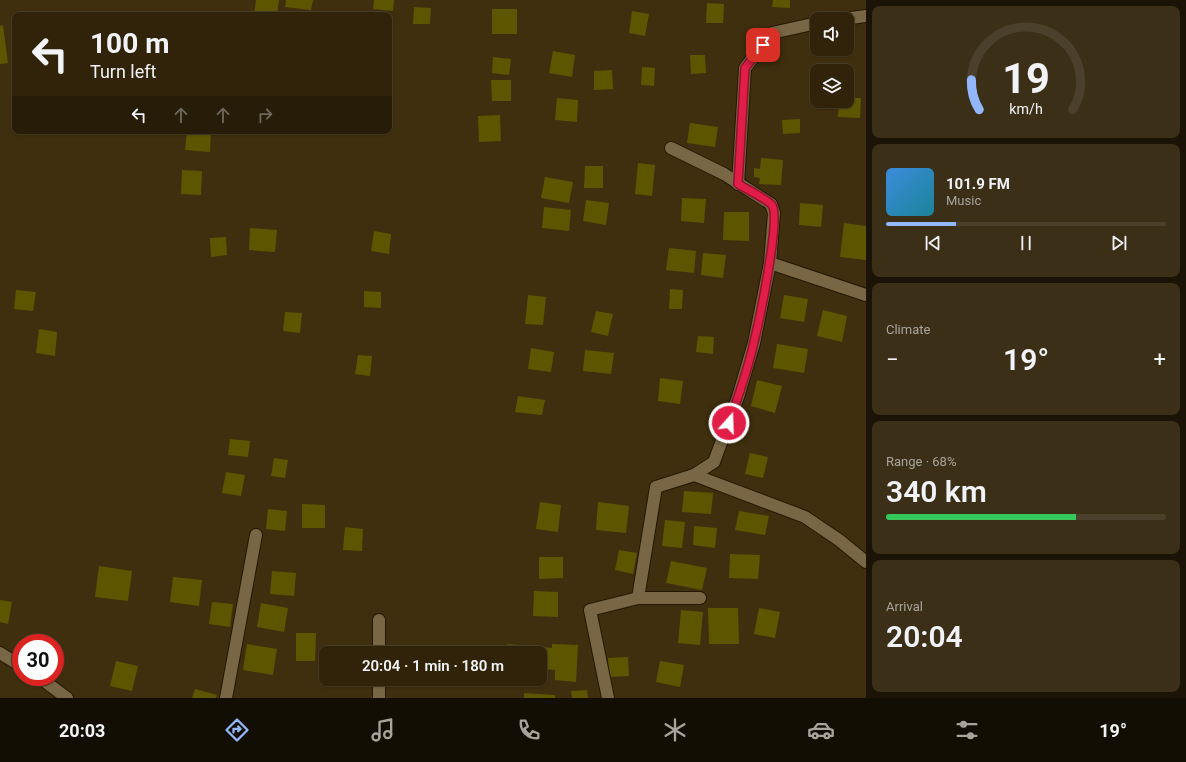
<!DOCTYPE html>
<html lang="en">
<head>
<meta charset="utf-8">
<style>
	:root { --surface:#30230a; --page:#3c2f18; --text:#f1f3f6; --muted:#a8a49c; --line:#4b402b; --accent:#92b7fd }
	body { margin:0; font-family:Roboto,sans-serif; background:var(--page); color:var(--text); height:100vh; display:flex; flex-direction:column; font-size:15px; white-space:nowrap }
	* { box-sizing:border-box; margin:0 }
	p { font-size:13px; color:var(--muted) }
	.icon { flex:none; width:22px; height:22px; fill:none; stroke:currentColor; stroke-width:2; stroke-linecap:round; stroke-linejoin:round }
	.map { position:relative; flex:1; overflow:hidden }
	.details { display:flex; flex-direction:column; gap:6px; padding:6px; background:#1a1306; width:320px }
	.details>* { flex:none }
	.top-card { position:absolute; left:12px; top:12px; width:380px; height:122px; border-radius:8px; box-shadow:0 1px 3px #0004,0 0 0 1px var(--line); background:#30230a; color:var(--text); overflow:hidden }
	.fabs { position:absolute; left:810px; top:12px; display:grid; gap:8px }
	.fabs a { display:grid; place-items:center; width:44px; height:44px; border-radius:8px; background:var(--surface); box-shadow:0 1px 3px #0004,0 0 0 1px var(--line); font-size:20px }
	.speed { position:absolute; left:12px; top:634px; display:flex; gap:8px; font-size:20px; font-weight:700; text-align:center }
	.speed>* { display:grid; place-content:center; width:52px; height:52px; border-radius:50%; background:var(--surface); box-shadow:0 1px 3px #0004,0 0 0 1px var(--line); line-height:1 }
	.speed .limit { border:6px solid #d22; background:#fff; color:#111 }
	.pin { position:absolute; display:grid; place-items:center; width:34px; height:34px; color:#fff; margin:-17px; border-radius:8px; box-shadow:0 2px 6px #0006 }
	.me { position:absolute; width:44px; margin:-22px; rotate:20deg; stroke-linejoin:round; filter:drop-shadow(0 0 3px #0008) }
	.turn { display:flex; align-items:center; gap:14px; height:84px; padding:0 12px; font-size:18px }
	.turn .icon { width:52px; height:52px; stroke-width:2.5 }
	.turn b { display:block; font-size:28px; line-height:34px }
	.lanes { display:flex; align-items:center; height:38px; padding:0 12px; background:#0003; justify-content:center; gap:20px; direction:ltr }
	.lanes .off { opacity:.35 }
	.big { font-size:30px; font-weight:600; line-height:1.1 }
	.details .widget { flex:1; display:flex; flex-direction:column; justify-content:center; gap:6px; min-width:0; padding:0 14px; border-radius:8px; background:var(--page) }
	.details .dial { align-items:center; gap:0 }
	.dial svg { height:104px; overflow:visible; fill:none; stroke:var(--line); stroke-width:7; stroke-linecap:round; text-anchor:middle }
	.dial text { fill:var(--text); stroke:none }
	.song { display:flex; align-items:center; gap:12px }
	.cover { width:48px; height:48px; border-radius:6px; background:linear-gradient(135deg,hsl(210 70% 55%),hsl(190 70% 35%)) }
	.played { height:4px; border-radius:2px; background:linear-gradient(90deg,var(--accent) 25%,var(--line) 25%) }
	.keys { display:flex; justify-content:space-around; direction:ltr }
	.heat { display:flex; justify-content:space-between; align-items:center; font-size:22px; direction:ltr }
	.charge { height:6px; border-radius:3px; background:linear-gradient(90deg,#34c759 68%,var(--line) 0) }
	.trip { position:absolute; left:319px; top:646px; width:228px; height:40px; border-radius:8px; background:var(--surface); box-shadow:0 1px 3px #0004,0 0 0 1px var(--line); font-weight:600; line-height:40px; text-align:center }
	.tabs { display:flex; height:64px; justify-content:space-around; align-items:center; background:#130e04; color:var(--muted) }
	.tabs .icon { width:28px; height:28px }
	.tabs .active { color:var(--accent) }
	.tabs b { font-size:18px; color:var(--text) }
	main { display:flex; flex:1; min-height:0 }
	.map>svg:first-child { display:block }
	.building { fill:#5e5500 }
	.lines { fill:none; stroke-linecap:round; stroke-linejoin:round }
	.street-casing { stroke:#241801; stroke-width:14 }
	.street { stroke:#786644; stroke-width:12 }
	.route-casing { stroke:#92132f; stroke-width:10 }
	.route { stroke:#e11d48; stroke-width:7 }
</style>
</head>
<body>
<main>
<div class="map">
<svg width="866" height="698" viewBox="0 0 866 698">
	<rect width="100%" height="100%" fill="#402f0e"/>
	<g class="building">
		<path d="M256 0H279L277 15H254Z"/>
		<path d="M286 0H313L311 10 285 7Z"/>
		<path d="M374 0H394L393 11 373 9Z"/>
		<path d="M773 0H790V8L772 7Z"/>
		<path d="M707 3 724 4 723 23H706Z"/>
		<path d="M414 7 431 8 430 24H413Z"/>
		<rect x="492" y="9" width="25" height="25"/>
		<path d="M632 11 649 14 645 36 629 33Z"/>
		<path d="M3 25 8 63 0 64V26Z"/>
		<path d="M553 51 575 55 572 77 549 73Z"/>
		<path d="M690 55H705L706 73 691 74Z"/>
		<path d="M493 57 511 59 509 75 492 73Z"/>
		<path d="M642 67 655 68 654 86 641 85Z"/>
		<path d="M612 70 613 89 594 90V71Z"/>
		<path d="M491 80H511V101H492Z"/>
		<path d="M557 98 578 100 577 122 555 120Z"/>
		<path d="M847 98H861L860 118 838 117 839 101H847Z"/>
		<path d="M500 115 501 141 479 142 478 116Z"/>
		<path d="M800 119V133L783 134 782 120Z"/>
		<path d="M690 123 718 127 715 147 687 143Z"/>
		<path d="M187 131H211L210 152 185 150Z"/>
		<path d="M761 158 783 160 781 185 759 184 760 178 754 177V168L760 169Z"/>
		<path d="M638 163 655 165 652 196 635 194Z"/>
		<path d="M585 166H603V188H584Z"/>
		<path d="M182 170 202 171 201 195 181 194Z"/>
		<path d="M545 177 573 182 569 203 541 198Z"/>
		<path d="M682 198 706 199 704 223 681 221Z"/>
		<path d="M586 200 609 203 606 225 583 221Z"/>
		<path d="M800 203 823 205 821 227 799 225Z"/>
		<path d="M544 207 571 210 569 231 542 228Z"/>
		<path d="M724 212H749V241L723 240Z"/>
		<path d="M844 223 866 226V260L840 257Z"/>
		<path d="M250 228 277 230 275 252 249 250Z"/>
		<path d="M374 231 391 234 389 254 371 251Z"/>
		<path d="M226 237 227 255 211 257 210 238Z"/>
		<path d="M669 248 696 251 694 273 666 270Z"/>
		<path d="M703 253 726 255 723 278 701 275Z"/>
		<path d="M670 289 683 290 682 309H669Z"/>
		<path d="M16 290 36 292 33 311 14 309Z"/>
		<path d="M364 291 381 292V308L364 307Z"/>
		<path d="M528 295 546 297 543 325 525 324Z"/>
		<path d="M784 295 808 299 804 322 780 318Z"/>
		<path d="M823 310 847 316 842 342 817 336Z"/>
		<path d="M596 311 613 314 608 336 591 332Z"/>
		<path d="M285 312 302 313 300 333 283 331Z"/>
		<path d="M39 329 57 332 55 356 36 353Z"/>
		<path d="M698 336 714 337 713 354 696 352Z"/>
		<path d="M777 344 808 349 804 373 773 368Z"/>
		<path d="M531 348 554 352 551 372 528 369Z"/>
		<path d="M585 350 614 353 611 374 583 371Z"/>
		<path d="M358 355 372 356 370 376 355 374Z"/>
		<path d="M660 378 683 381 680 404 658 401Z"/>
		<path d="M757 380 782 386 775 413 751 406Z"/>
		<path d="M518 396 545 400 542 415 515 412Z"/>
		<path d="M230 439 250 441 248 457 228 455Z"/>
		<path d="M750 453 768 457 763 478 745 474Z"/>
		<path d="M274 458 288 460 285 478 271 476Z"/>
		<path d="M226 472 245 475 241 496 222 493Z"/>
		<path d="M684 491 713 493 711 514 682 512Z"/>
		<path d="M540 502 561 505 558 532 536 529Z"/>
		<path d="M598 502 629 506 626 533 596 530Z"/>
		<path d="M302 504 325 505V528H302Z"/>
		<path d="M268 509 287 511 285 531 266 529Z"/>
		<path d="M739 511 769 516 765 535 735 530Z"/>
		<path d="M665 520 685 522 682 548 662 546Z"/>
		<path d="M694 526 717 528 715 548 693 545Z"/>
		<path d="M345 527 363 529 362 551 343 550Z"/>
		<path d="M619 550 637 553 633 574 615 570Z"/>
		<path d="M730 554 760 555 758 579 729 578Z"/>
		<path d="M539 557H563V578L539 579Z"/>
		<path d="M671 561 707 568 702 590 666 583Z"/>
		<path d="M99 566 132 571 128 601 95 597Z"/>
		<path d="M272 571 296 573 294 596 270 594Z"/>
		<path d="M173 577 202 580 199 606 170 602Z"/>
		<path d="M534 591 558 592V617L533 616Z"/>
		<path d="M0 600 12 602 8 624 0 622Z"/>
		<path d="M212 602 233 604 230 627 209 624Z"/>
		<path d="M261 603 288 608 284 632 257 627Z"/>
		<path d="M708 608H738L739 644H709Z"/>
		<path d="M759 608 780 612 775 638 754 634Z"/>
		<path d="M681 610 703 612 700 645 678 643Z"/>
		<path d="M296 633H316L315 661H296Z"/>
		<path d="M34 638 54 639V643H33Z"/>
		<path d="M247 644 277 649 273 675 243 670Z"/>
		<path d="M507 644 533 646V653H506Z"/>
		<path d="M552 644 578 645 576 682 555 680V670L543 669 544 660 540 659V647L552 648Z"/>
		<path d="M628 657 629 676 609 677 608 658Z"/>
		<path d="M116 661 138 666 132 691 110 686Z"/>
		<path d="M660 661 684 665 680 687 656 682Z"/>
		<path d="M341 679H357L356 682Z"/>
		<path d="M195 689 217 695 216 698H192Z"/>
		<path d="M587 690 588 698H572L571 691Z"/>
		<path d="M524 693 555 695V698H524Z"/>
	</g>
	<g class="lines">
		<defs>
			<g id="street">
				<path d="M844 19 866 16"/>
				<path d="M738 184 745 68 772 33 817 23"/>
				<path d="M770 263 866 295"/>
				<path d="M694 475 805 517 839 540 866 562"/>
				<path d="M638 598H700"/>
				<path d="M379 620V653"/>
				<path d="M0 653 21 666"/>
				<path d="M39 677 67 698"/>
				<path d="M379 679V698"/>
				<path d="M226 698 256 535"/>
				<path d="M608 698 590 610 638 598 656 487 694 475 714 462 738 397 754 343 770 263 774 213 771 204 724 174 671 148"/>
			</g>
		</defs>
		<use href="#street" class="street-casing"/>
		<use href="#street" class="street"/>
	</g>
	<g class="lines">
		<defs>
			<path id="route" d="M729 423C738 397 748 370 754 342 759 322 781 218 772 205 768 200 745 188 738 184L745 68 763 45"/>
		</defs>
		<use href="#route" class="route-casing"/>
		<use href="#route" class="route"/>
	</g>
</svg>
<div class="fabs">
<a><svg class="icon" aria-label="sound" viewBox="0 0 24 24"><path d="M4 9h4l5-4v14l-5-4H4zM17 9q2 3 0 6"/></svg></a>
<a><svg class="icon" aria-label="layers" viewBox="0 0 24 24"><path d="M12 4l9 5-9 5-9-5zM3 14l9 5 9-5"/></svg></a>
</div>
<div class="speed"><div class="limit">30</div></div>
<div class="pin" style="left:763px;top:45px;background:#d93025"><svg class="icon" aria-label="arrive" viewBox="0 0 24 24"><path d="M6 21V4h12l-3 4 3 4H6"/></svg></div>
<svg class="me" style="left:729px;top:423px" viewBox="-20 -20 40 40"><circle r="17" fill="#e11d48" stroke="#fff" stroke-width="3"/><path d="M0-11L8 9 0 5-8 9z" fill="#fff"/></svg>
<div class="trip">20:04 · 1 min · 180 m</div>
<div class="top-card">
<div class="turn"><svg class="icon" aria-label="left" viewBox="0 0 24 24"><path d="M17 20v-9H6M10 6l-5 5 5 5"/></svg><div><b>100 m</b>Turn left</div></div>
<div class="lanes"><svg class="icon" aria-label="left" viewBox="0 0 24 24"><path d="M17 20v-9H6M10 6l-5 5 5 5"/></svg><svg class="icon off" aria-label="ahead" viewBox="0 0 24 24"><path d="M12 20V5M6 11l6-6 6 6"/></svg><svg class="icon off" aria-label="ahead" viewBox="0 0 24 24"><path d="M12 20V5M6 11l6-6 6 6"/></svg><svg class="icon off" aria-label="right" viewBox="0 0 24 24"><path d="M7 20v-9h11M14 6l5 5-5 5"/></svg></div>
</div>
</div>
<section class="details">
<div class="widget dial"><svg viewBox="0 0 100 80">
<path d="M14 69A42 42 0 1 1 86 69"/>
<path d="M14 69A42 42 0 0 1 8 46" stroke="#92b7fd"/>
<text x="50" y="56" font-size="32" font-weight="700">19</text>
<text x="50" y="72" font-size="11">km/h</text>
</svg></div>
<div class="widget">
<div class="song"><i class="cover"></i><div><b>101.9 FM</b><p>Music</p></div></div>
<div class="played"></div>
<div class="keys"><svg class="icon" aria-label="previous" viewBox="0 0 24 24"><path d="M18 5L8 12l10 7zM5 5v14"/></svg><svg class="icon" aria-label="pause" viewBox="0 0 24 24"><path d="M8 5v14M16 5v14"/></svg><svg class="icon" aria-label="next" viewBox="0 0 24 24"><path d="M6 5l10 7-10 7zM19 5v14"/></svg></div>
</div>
<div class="widget"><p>Climate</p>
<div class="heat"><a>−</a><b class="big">19°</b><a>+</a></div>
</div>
<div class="widget"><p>Range · 68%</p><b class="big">340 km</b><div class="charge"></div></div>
<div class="widget"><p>Arrival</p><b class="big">20:04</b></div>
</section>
</main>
<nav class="tabs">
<b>20:03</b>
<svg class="icon active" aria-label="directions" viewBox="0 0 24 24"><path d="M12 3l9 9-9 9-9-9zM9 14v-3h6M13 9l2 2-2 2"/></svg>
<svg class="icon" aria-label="music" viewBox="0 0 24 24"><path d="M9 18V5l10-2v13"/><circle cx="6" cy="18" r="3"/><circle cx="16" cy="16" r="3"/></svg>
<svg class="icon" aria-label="phone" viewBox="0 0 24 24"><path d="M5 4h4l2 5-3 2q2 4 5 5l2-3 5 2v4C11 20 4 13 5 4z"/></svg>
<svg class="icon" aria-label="climate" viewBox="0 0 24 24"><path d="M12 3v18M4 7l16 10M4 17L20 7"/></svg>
<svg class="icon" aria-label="car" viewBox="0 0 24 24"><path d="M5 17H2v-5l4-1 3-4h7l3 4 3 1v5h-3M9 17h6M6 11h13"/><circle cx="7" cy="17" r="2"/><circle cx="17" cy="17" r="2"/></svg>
<svg class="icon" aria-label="filters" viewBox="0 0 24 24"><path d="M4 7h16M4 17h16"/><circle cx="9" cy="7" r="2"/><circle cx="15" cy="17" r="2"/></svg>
<b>19°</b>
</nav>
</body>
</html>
